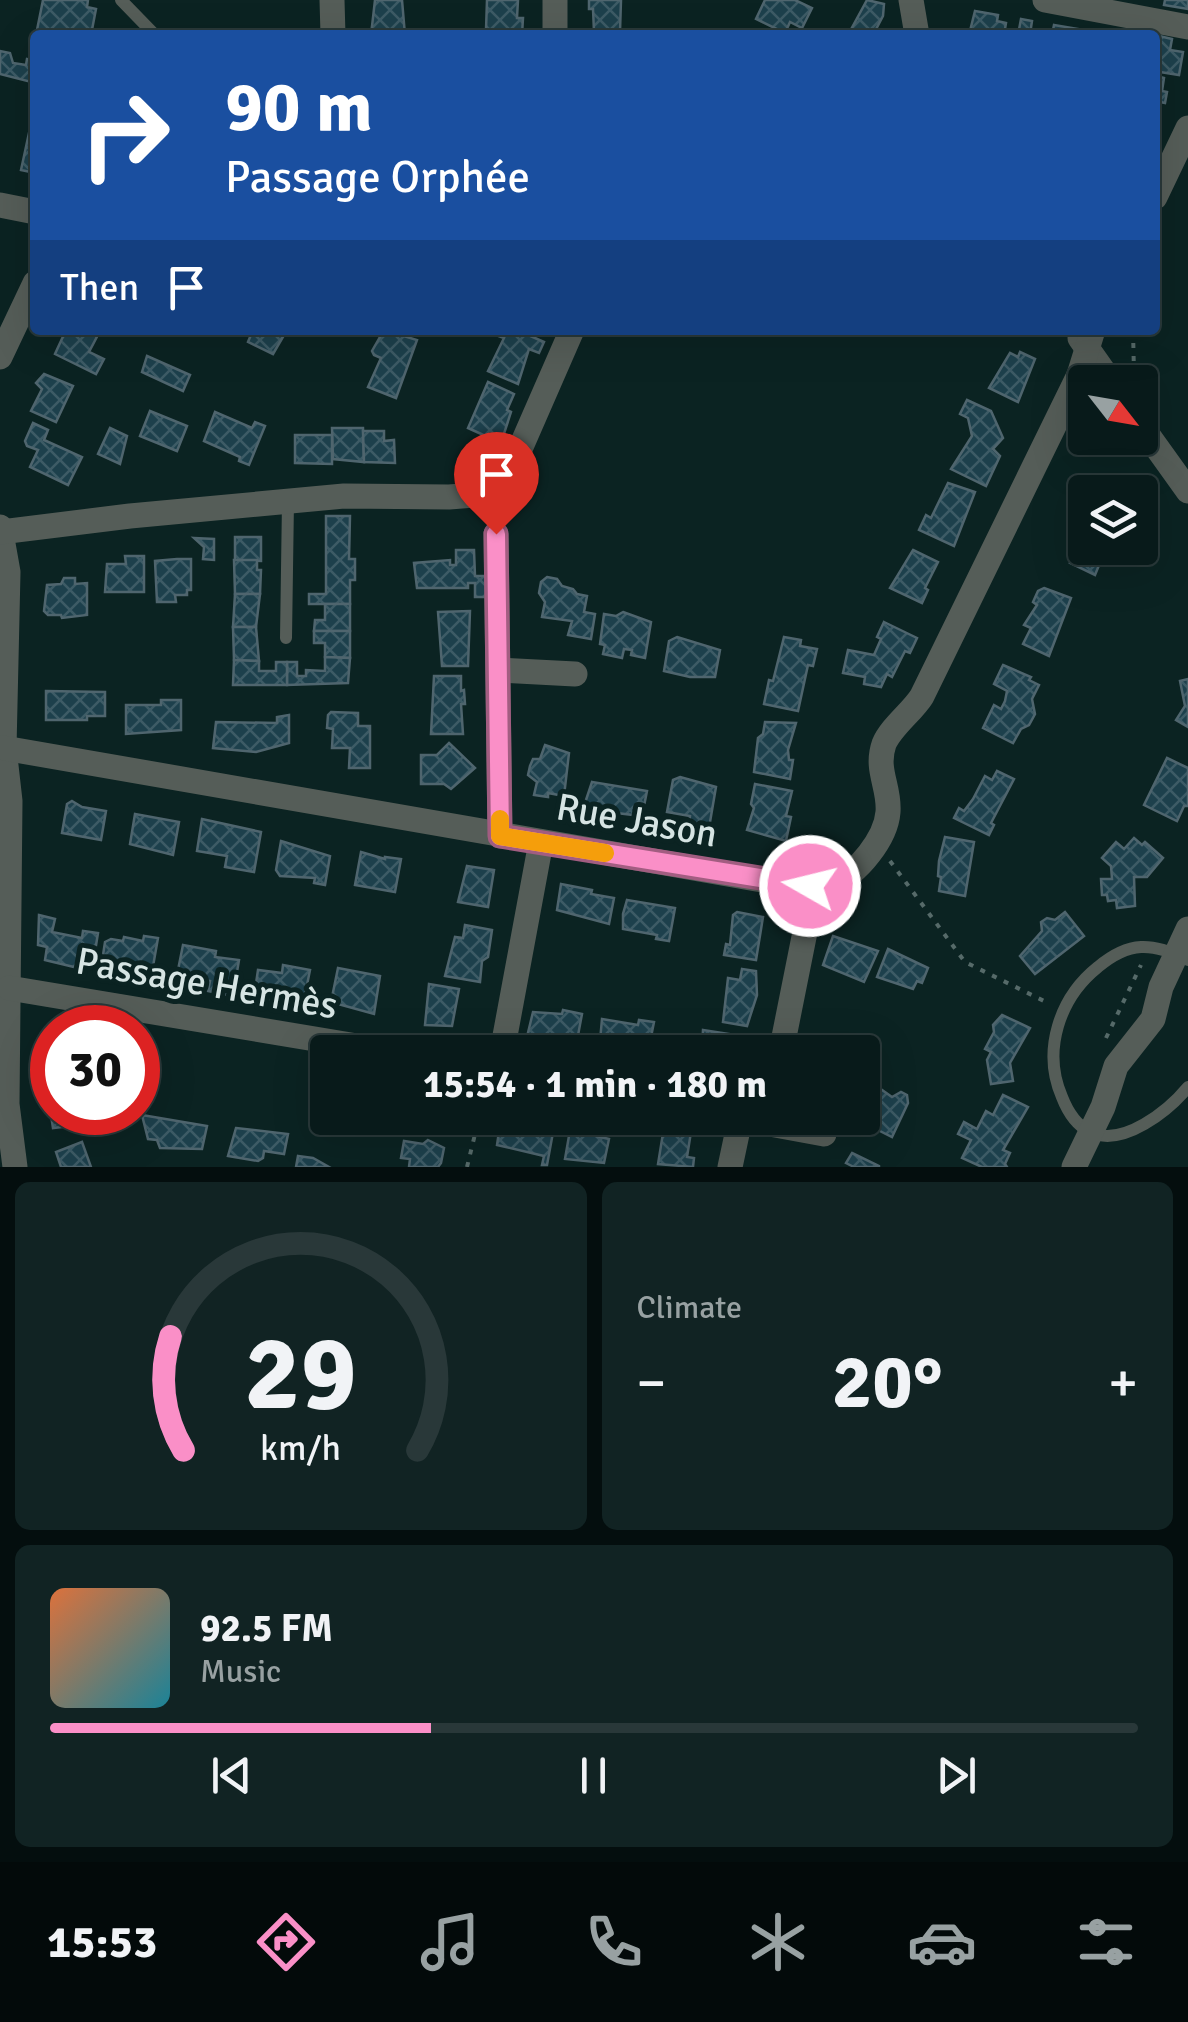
<!DOCTYPE html>
<html lang="en">
<head>
<meta charset="utf-8">
<style>
	:root { --surface:#081a1a; --page:#112323; --text:#f1f3f6; --muted:#98a1a2; --line:#293839; --accent:#fa8fc7 }
	body { margin:0; font-family:Signika,sans-serif; background:var(--page); color:var(--text); height:100vh; display:flex; flex-direction:column; font-size:38px; white-space:nowrap }
	* { box-sizing:border-box; margin:0 }
	p { font-size:32px; color:var(--muted) }
	.icon { flex:none; width:55px; height:55px; fill:none; stroke:currentColor; stroke-width:2; stroke-linecap:round; stroke-linejoin:round }
	.map { position:relative; height:1167px; overflow:hidden }
	.sheet { display:flex; flex-direction:column; gap:15px; padding:15px; background:#040e0e; flex:1 }
	.sheet>* { flex:none }
	.hud { position:absolute; left:30px; top:30px; width:1130px; height:305px; border-radius:10px; box-shadow:0 10px 40px #0002,0 0 0 2px var(--line); background:#1a4fa0; color:#fff; overflow:hidden }
	.needle { width:65px; rotate:121deg }
	.buttons { position:absolute; left:1068px; top:365px; display:grid; gap:20px }
	.buttons a { display:grid; place-items:center; width:90px; height:90px; border-radius:10px; background:var(--surface); box-shadow:0 10px 40px #0002,0 0 0 2px var(--line); font-size:50px }
	.speed { position:absolute; left:30px; top:1005px; display:flex; gap:20px; font-size:50px; font-weight:700; text-align:center }
	.speed>* { display:grid; place-content:center; width:130px; height:130px; border-radius:50%; background:var(--surface); box-shadow:0 10px 40px #0002,0 0 0 2px var(--line); line-height:1 }
	.speed .limit { border:15px solid #d22; background:#fff; color:#111 }
	.pin { position:absolute; display:grid; place-items:center; width:85px; height:85px; color:#fff; margin:-102px -42px; border-radius:50% 50% 50% 0; rotate:-45deg; box-shadow:0 0 10px #0007 }
	.pin .icon { rotate:45deg }
	.me { position:absolute; width:110px; margin:-55px; rotate:278deg; stroke-linejoin:round; filter:drop-shadow(0 0 8px #0008) }
	.turn { display:flex; align-items:center; gap:35px; height:210px; padding:0 30px; font-size:45px }
	.turn .icon { width:130px; height:130px; stroke-width:2.5 }
	.turn b { display:block; font-size:70px; line-height:85px }
	.then { display:flex; align-items:center; height:95px; padding:0 30px; background:#0003; gap:20px; font-size:38px }
	.big { font-size:75px; font-weight:700; line-height:1.1 }
	.sheet .card { flex:1; display:flex; flex-direction:column; justify-content:center; gap:15px; min-width:0; padding:0 35px; border-radius:15px; background:var(--page) }
	.sheet .dial { align-items:center; gap:0 }
	.dial svg { height:260px; overflow:visible; fill:none; stroke:var(--line); stroke-width:7; stroke-linecap:round; text-anchor:middle }
	.dial text { fill:var(--text); stroke:none }
	.song { display:flex; align-items:center; gap:30px }
	.cover { width:120px; height:120px; border-radius:15px; background:linear-gradient(135deg,hsl(20 70% 55%),hsl(190 70% 35%)) }
	.played { height:10px; border-radius:5px; background:linear-gradient(90deg,var(--accent) 35%,var(--line) 35%) }
	.keys { display:flex; justify-content:space-around; direction:ltr }
	.heat { display:flex; justify-content:space-between; align-items:center; font-size:55px; direction:ltr }
	.sheet .tiles { flex:1; display:grid; gap:15px; grid-template-columns:1fr 1fr }
	.card:last-child { grid-column:span 2 }
	.trip { position:absolute; left:310px; top:1035px; width:570px; height:100px; border-radius:10px; background:var(--surface); box-shadow:0 10px 40px #0002,0 0 0 2px var(--line); font-weight:700; line-height:100px; text-align:center }
	.tabs { display:flex; height:160px; justify-content:space-around; align-items:center; background:#030a0a; color:var(--muted) }
	.tabs .icon { width:70px; height:70px }
	.tabs .current { color:var(--accent) }
	.tabs b { font-size:45px; color:var(--text) }
	.map>svg:first-child { display:block }
	.building { fill:url(#building-cross-hatch); stroke:#4f656e; stroke-width:2.5 }
	.lines { fill:none; stroke-linecap:round; stroke-linejoin:round }
	.path { stroke:#566a69; stroke-width:4; stroke-dasharray:5 8; stroke-linecap:butt }
	.lane { stroke:#555d58; stroke-width:12 }
	.street { stroke:#555d58; stroke-width:25 }
	.route-casing { stroke:#a25d81; stroke-width:25 }
	.route { stroke:#fa8fc7; stroke-width:18 }
	.slow { stroke:#f59e0b; stroke-width:18 }
	.labels { text-anchor:middle; stroke-width:10; stroke-linejoin:round; paint-order:stroke }
	.street-label { font-size:38px; fill:#d6e4e3; stroke:#0b2322 }
</style>
</head>
<body>
<div class="map">
<svg width="1188" height="1167" viewBox="0 0 1188 1167">
	<defs>
		<pattern id="building-cross-hatch" width="8" height="8" patternUnits="userSpaceOnUse" patternTransform="scale(2.5)"><rect width="8" height="8" fill="#1d404c"/><path d="M0 0l8 8M0 8l8-8" fill="none" stroke="#3d5b66"/></pattern>
	</defs>
	<rect width="100%" height="100%" fill="#0b2322"/>
	<g class="building">
		<path d="M43 0H88L87 7 96 9 91 35H36Z"/>
		<path d="M375 0H402L405 35H371Z"/>
		<path d="M487 0H518L517 18H523L522 35H495V30H486Z"/>
		<path d="M589 0H621L620 32H594L593 9H589Z"/>
		<path d="M765 0H795L812 8 802 28 790 22 785 33 756 19Z"/>
		<path d="M867 0 884 4 883 16 873 35H848Z"/>
		<path d="M1165 0H1188V9L1164 5Z"/>
		<path d="M975 11 998 15 997 21 1006 23 1004 35H969Z"/>
		<path d="M1021 19 1032 21 1030 34 1037 35H1018Z"/>
		<path d="M1054 25 1078 29 1077 35H1052Z"/>
		<path d="M1155 35 1172 39 1170 50 1183 52 1179 75 1160 72V77L1164 78 1162 91 1167 92 1165 103 1155 101Z"/>
		<path d="M35 41V83L0 74V51L10 53 13 63 26 65 27 59 31 60Z"/>
		<path d="M29 133 35 134V173L21 170Z"/>
		<path d="M66 330 100 331 89 352 104 359 96 374 55 354Z"/>
		<path d="M253 330H287L273 354 248 342Z"/>
		<path d="M384 330 417 340 396 398 368 387 381 358 374 355 372 351Z"/>
		<path d="M482 330H517L544 342 539 353 529 349 518 384 488 371 504 338Z"/>
		<path d="M1020 352 1035 359 1018 402 989 388 1010 353 1018 357Z"/>
		<path d="M147 356 190 375 183 391 142 372Z"/>
		<path d="M44 374 73 386 56 422 31 411 42 389 36 383Z"/>
		<path d="M488 382 514 394 507 410 511 412 501 443 468 428Z"/>
		<path d="M967 400 991 411 1003 438 993 449 1000 456 986 486 951 469 972 436 968 418 960 414Z"/>
		<path d="M150 411 187 426 177 451 140 436Z"/>
		<path d="M215 412 252 428 255 422 265 426 249 465 239 461 240 457 204 441Z"/>
		<path d="M33 423 48 430 44 440 82 457 68 485 30 467 38 450 27 446 25 441Z"/>
		<path d="M110 428 127 436 120 464 98 454Z"/>
		<path d="M332 428H363L364 462 333 459Z"/>
		<path d="M363 431H384V441L394 440 395 463 364 462Z"/>
		<path d="M295 435H332V464L295 463Z"/>
		<path d="M948 483 975 492 954 546 919 530 926 515 931 518Z"/>
		<path d="M326 516H350L349 559H355V580H350V604H309V594H326Z"/>
		<path d="M1085 520V548H1106L1095 575 1070 563 1084 531 1081 529Z"/>
		<path d="M235 537H261V561L235 560Z"/>
		<path d="M194 538 214 539V560L203 559 204 547Z"/>
		<path d="M456 550H474L475 576H493V597H475V583H468V588H417L414 563 450 560V565H456Z"/>
		<path d="M913 550 938 562 925 588 928 590 922 603 890 588Z"/>
		<path d="M125 556H144V592H105L107 564H126Z"/>
		<path d="M177 559H191V590H187V595H175L176 602H157L155 561Z"/>
		<path d="M234 560H257V570H261L260 594H235Z"/>
		<path d="M547 577 557 579 562 586 573 589 577 594 587 596 584 612 595 614 591 639 568 635 572 621 542 617 545 602 539 593 541 582Z"/>
		<path d="M64 578H75V584L87 583V615L62 618 61 615H48L44 611 47 585 61 584Z"/>
		<path d="M1044 588 1071 598 1049 656 1023 644 1031 628 1024 625 1037 605 1033 602 1038 591Z"/>
		<path d="M235 594H260L256 627H233Z"/>
		<path d="M325 604H350V631H314L315 620H325Z"/>
		<path d="M470 611 468 666H442L438 612Z"/>
		<path d="M623 612 651 622 645 658 631 655 632 650 624 649 622 658 603 654 605 645 600 644 604 614 616 616Z"/>
		<path d="M884 622 917 638 910 653 905 651 892 677 887 674 881 687 864 684 865 677 843 673 848 650 874 655 881 639 877 637Z"/>
		<path d="M233 627H256L259 661 234 660Z"/>
		<path d="M314 631H350V658L325 657V643H314Z"/>
		<path d="M677 637 720 650 715 677H690L664 671 669 641Z"/>
		<path d="M784 637 801 640 800 646 817 649 813 666 808 665 798 711 764 704 769 680 773 681Z"/>
		<path d="M325 657 350 658 348 683 287 685V662H297V676H306V670L325 671Z"/>
		<path d="M234 660 259 661V671H276V662H287V685H233Z"/>
		<path d="M1003 665 1031 677 1029 680 1039 685 1032 699 1035 714 1029 725 1021 729 1013 743 983 728 994 705 1001 709 1005 701 1007 691 994 684Z"/>
		<path d="M434 676H461V691L464 690 465 704H461L463 734H431Z"/>
		<path d="M1188 679V727L1176 720 1185 706 1180 681Z"/>
		<path d="M46 691 105 692V716H87V720H46Z"/>
		<path d="M161 700H181V730L126 734V705H161Z"/>
		<path d="M331 712 358 713V726H370V768H349L350 748H332L333 729 327 728 328 715Z"/>
		<path d="M289 715V743L256 752 213 748 216 722 277 723V717Z"/>
		<path d="M765 722 796 723 788 750 789 760H793L790 779 754 772 758 738 763 734Z"/>
		<path d="M449 743 475 768 451 789 444 784H421V755H437Z"/>
		<path d="M545 745 569 753 564 796 548 793V797L534 795 537 782 528 775 530 766 533 759H540Z"/>
		<path d="M1167 758 1188 768V806H1184L1177 821 1144 805Z"/>
		<path d="M997 771 1014 779 991 823 994 825 989 835 954 818 959 808 964 811 973 799 985 776 992 780Z"/>
		<path d="M680 777 716 787 709 828 689 824 690 816 667 812 673 780Z"/>
		<path d="M592 782 647 791 642 816 583 809Z"/>
		<path d="M755 784 792 791 786 816 791 817 786 841 747 830 754 808 751 804Z"/>
		<path d="M72 801 82 807 106 811 101 840 62 833 67 804Z"/>
		<path d="M135 814 179 822 173 855 130 844Z"/>
		<path d="M202 819 261 832 254 872 225 867 227 856 197 851Z"/>
		<path d="M945 837 974 842 965 896 939 891 941 877 938 876 939 861Z"/>
		<path d="M1134 838 1142 845 1145 842 1163 858 1147 877H1134L1135 906 1117 908 1116 900 1108 901 1107 895H1102L1101 879H1112L1111 866 1102 858 1116 842 1124 849Z"/>
		<path d="M281 841 330 856 325 885 314 883 315 878 280 876 276 870Z"/>
		<path d="M361 852 385 859V857L401 859 395 892 355 885Z"/>
		<path d="M467 866 494 870 488 907 458 902Z"/>
		<path d="M561 884 592 890 591 894 614 898 609 924 557 910Z"/>
		<path d="M627 900 675 908 669 941 656 939 657 935 623 929V914Z"/>
		<path d="M737 912 763 917 756 960 724 955 726 944 730 945 733 915Z"/>
		<path d="M1065 912 1084 936 1035 974 1020 956 1042 931 1041 922 1047 918 1055 920Z"/>
		<path d="M39 915 55 919 52 932 82 938 83 931 98 933 93 964 80 962 78 968 45 960 47 947 38 945Z"/>
		<path d="M465 925 492 930 488 957 482 961 480 982 445 976 455 937 463 938Z"/>
		<path d="M144 936 158 938 152 972 101 968 105 942 111 939 123 941 124 937 143 941Z"/>
		<path d="M833 936 878 951 864 982 823 965Z"/>
		<path d="M183 945 216 951 215 957 239 960 233 996 208 991 210 981 189 977 188 982 176 980Z"/>
		<path d="M888 949 928 968 922 983 917 981 913 989 877 977Z"/>
		<path d="M283 965 310 970 304 1000 279 996 278 1002 254 997 258 970 282 973Z"/>
		<path d="M338 968 380 976 374 1014 331 1002Z"/>
		<path d="M742 969 756 971 757 995 747 1026 723 1022 728 978 740 980Z"/>
		<path d="M429 984 459 989 452 1026 425 1025Z"/>
		<path d="M563 1010 582 1014 576 1046 550 1044 551 1041 544 1040 539 1043 526 1041 533 1012 562 1014Z"/>
		<path d="M1002 1015 1030 1028 1010 1063 1013 1081 991 1084 987 1060 991 1052 985 1049 994 1032 993 1025Z"/>
		<path d="M602 1019 638 1025 639 1020 654 1022 648 1052H599Z"/>
		<path d="M703 1030 742 1036 740 1052H702Z"/>
		<path d="M862 1083 875 1085 892 1097 901 1092 907 1095 908 1103 892 1137 874 1128 877 1122 861 1118Z"/>
		<path d="M1003 1095 1028 1107 1003 1150 1010 1153 1005 1164 1007 1167H982L962 1158 971 1140 958 1134 964 1122 977 1129 986 1111 993 1115Z"/>
		<path d="M55 1112H93L95 1123 53 1128 51 1115Z"/>
		<path d="M142 1115 207 1126 202 1149 160 1148 157 1140 148 1139Z"/>
		<path d="M501 1118H538V1124L554 1127 547 1165H542L544 1156 497 1145Z"/>
		<path d="M664 1127 691 1132 687 1157 694 1158 693 1167 658 1164Z"/>
		<path d="M236 1128 288 1134 284 1154 264 1151 263 1158 258 1161 228 1156Z"/>
		<path d="M570 1130 609 1139 604 1163 565 1159Z"/>
		<path d="M428 1140 444 1148 441 1163 438 1167H409L410 1159 401 1158 404 1141 423 1144Z"/>
		<path d="M82 1142 91 1167H61L56 1152Z"/>
		<path d="M852 1153 879 1166V1167H854L846 1163Z"/>
		<path d="M298 1156 313 1158 329 1167H296Z"/>
	</g>
	<g class="lines">
		<g class="path">
			<path d="M1133 330 1134 374"/>
			<path d="M890 861 965 962 1050 1004"/>
			<path d="M1106 1038 1141 965"/>
			<path d="M467 1167 479 1118"/>
		</g>
		<g class="lane">
			<path d="M121 0 155 35"/>
			<path d="M286 638 288 501"/>
			<path d="M1188 960C1152 942 1129 941 1098 967 1059 998 1042 1051 1062 1097 1067 1110 1076 1125 1090 1132 1123 1148 1169 1110 1188 1087"/>
		</g>
		<g class="street">
			<path d="M332 0 333 35"/>
			<path d="M555 0V35"/>
			<path d="M911 0 917 35"/>
			<path d="M1045 0 1188 27"/>
			<path d="M1155 197 1188 128"/>
			<path d="M0 205 35 212"/>
			<path d="M1080 338 1111 382"/>
			<path d="M0 357 35 283"/>
			<path d="M1140 424 1188 491"/>
			<path d="M0 527 8 572 4 748 10 801 7 1104 15 1167"/>
			<path d="M0 532 130 516 344 496 449 497 487 494 510 472 572 330"/>
			<path d="M496 534 500 836"/>
			<path d="M499 670 575 674"/>
			<path d="M4 748 780 883C797 885 817 889 833 883 858 874 886 838 888 812 890 787 875 770 884 744 891 727 912 712 922 696L1079 375 1093 330"/>
			<path d="M9 988 393 1052"/>
			<path d="M502 1052 541 842"/>
			<path d="M781 1052 811 902 810 886"/>
			<path d="M737 1118 824 1134"/>
			<path d="M730 1167 740 1120"/>
			<path d="M1074 1167 1103 1107 1116 1066 1153 1019 1161 987 1188 929"/>
		</g>
	</g>
	<g class="lines">
		<defs>
			<path id="route" d="M496 534 500 836 810 886"/>
		</defs>
		<use href="#route" class="route-casing"/>
		<use href="#route" class="route"/>
		<path class="slow" d="M500 819V836L605 853"/>
	</g>
	<g class="labels">
		<g class="street-label">
			<text transform="translate(637 820) rotate(10)" y="13">Rue Jason</text>
			<text transform="translate(207 983) rotate(10)" y="13">Passage Hermès</text>
		</g>
	</g>
</svg>
<div class="buttons">
<a><svg class="needle" viewBox="-14 -14 28 28"><path d="M0-13l5 13h-10z" fill="#e53935"/><path d="M0 13l5-13h-10z" fill="#98a1a2"/></svg></a>
<a><svg class="icon" aria-label="layers" viewBox="0 0 24 24"><path d="M12 4l9 5-9 5-9-5zM3 14l9 5 9-5"/></svg></a>
</div>
<div class="speed"><div class="limit">30</div></div>
<div class="pin" style="left:496px;top:534px;background:#d93025"><svg class="icon" aria-label="arrive" viewBox="0 0 24 24"><path d="M6 21V4h12l-3 4 3 4H6"/></svg></div>
<svg class="me" style="left:810px;top:886px" viewBox="-20 -20 40 40"><circle r="17" fill="#fa8fc7" stroke="#fff" stroke-width="3"/><path d="M0-11L8 9 0 5-8 9z" fill="#fff"/></svg>
<div class="trip">15:54 · 1 min · 180 m</div>
<div class="hud">
<div class="turn"><svg class="icon" aria-label="right" viewBox="0 0 24 24"><path d="M7 20v-9h11M14 6l5 5-5 5"/></svg><div><b>90 m</b>Passage Orphée</div></div>
<div class="then">Then<svg class="icon" aria-label="arrive" viewBox="0 0 24 24"><path d="M6 21V4h12l-3 4 3 4H6"/></svg></div>
</div>
</div>
<section class="sheet">
<div class="tiles">
<div class="card dial"><svg viewBox="0 0 100 80">
<path d="M14 69A42 42 0 1 1 86 69"/>
<path d="M14 69A42 42 0 0 1 10 34" stroke="#fa8fc7"/>
<text x="50" y="56" font-size="32" font-weight="700">29</text>
<text x="50" y="72" font-size="11">km/h</text>
</svg></div>
<div class="card"><p>Climate</p>
<div class="heat"><a>−</a><b class="big">20°</b><a>+</a></div>
</div>
<div class="card">
<div class="song"><i class="cover"></i><div><b>92.5 FM</b><p>Music</p></div></div>
<div class="played"></div>
<div class="keys"><svg class="icon" aria-label="previous" viewBox="0 0 24 24"><path d="M18 5L8 12l10 7zM5 5v14"/></svg><svg class="icon" aria-label="pause" viewBox="0 0 24 24"><path d="M8 5v14M16 5v14"/></svg><svg class="icon" aria-label="next" viewBox="0 0 24 24"><path d="M6 5l10 7-10 7zM19 5v14"/></svg></div>
</div>
</div>
</section>
<nav class="tabs">
<b>15:53</b>
<svg class="icon current" aria-label="directions" viewBox="0 0 24 24"><path d="M12 3l9 9-9 9-9-9zM9 14v-3h6M13 9l2 2-2 2"/></svg>
<svg class="icon" aria-label="music" viewBox="0 0 24 24"><path d="M9 18V5l10-2v13"/><circle cx="6" cy="18" r="3"/><circle cx="16" cy="16" r="3"/></svg>
<svg class="icon" aria-label="phone" viewBox="0 0 24 24"><path d="M5 4h4l2 5-3 2q2 4 5 5l2-3 5 2v4C11 20 4 13 5 4z"/></svg>
<svg class="icon" aria-label="climate" viewBox="0 0 24 24"><path d="M12 3v18M4 7l16 10M4 17L20 7"/></svg>
<svg class="icon" aria-label="car" viewBox="0 0 24 24"><path d="M5 17H2v-5l4-1 3-4h7l3 4 3 1v5h-3M9 17h6M6 11h13"/><circle cx="7" cy="17" r="2"/><circle cx="17" cy="17" r="2"/></svg>
<svg class="icon" aria-label="filters" viewBox="0 0 24 24"><path d="M4 7h16M4 17h16"/><circle cx="9" cy="7" r="2"/><circle cx="15" cy="17" r="2"/></svg>
</nav>
</body>
</html>
